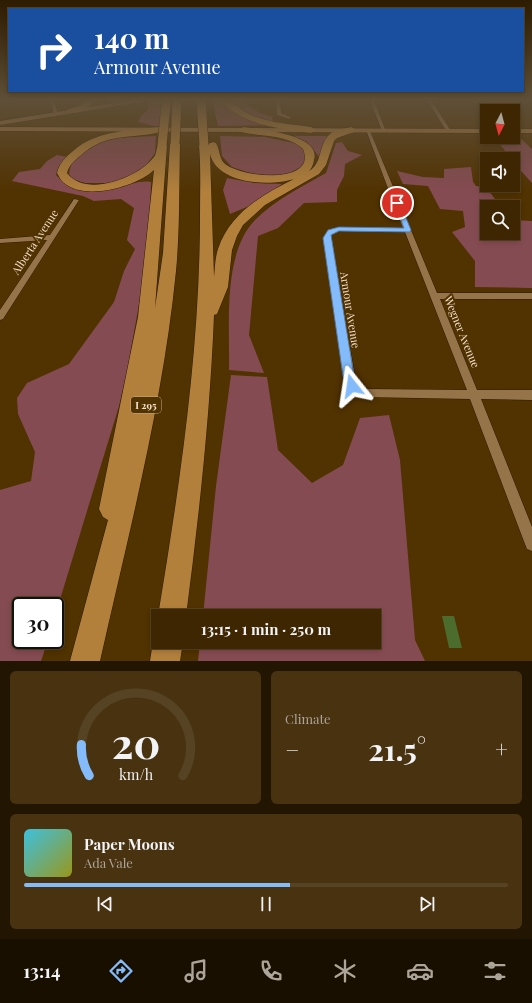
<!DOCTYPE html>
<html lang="en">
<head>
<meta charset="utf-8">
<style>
	:root { --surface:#3d2601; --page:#483210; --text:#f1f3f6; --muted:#ada599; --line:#564323; --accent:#84bcfb }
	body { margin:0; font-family:"Playfair Display",serif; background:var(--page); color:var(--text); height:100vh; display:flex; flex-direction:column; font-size:15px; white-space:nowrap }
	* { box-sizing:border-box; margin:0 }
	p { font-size:13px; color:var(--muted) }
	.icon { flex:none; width:22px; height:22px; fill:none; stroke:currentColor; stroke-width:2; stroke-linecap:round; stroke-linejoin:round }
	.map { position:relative; height:661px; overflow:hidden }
	.panel { display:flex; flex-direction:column; gap:10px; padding:10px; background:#221501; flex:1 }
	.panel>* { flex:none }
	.top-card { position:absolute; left:8px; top:8px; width:516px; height:84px; border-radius:0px; box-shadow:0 2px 6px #0003,0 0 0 1px var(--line); background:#1a4fa0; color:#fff; overflow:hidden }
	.needle { width:26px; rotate:186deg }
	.fabs { position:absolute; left:480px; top:104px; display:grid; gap:8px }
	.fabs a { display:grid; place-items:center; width:40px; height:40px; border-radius:0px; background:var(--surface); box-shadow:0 2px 6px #0003,0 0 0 1px var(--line); font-size:20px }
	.speed { position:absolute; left:12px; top:597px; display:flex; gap:8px; font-size:20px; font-weight:700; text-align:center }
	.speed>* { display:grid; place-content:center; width:52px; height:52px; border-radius:50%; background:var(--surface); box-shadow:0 2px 6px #0003,0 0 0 1px var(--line); line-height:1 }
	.speed .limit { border:2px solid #111; border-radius:6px; background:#fff; color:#111 }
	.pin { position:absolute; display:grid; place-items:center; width:34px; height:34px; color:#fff; margin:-17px; border:2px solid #fff; border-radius:50%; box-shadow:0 1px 4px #0007 }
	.me { position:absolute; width:44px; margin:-22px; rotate:345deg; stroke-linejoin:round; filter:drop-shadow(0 0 3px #0008) }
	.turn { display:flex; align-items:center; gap:14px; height:84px; padding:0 20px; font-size:18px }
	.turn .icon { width:52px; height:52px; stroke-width:2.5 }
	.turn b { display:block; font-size:28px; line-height:34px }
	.big { font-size:30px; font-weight:700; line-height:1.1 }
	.panel .widget { flex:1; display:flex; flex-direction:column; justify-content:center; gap:6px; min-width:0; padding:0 14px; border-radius:6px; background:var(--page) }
	.panel .dial { align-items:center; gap:0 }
	.dial svg { height:104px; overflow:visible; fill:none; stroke:var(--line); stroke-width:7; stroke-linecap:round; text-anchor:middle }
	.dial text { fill:var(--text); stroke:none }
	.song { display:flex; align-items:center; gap:12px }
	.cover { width:48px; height:48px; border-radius:6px; background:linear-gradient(135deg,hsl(190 70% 55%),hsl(60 70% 35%)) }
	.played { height:4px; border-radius:2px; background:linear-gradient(90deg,var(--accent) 55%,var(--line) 55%) }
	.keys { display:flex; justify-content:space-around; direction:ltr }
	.heat { display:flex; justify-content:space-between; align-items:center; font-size:22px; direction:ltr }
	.panel .tiles { flex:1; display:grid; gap:10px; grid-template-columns:1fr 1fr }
	.widget:last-child { grid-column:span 2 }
	.trip { position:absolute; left:151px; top:609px; width:230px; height:40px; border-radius:0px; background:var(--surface); box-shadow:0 2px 6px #0003,0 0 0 1px var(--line); font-weight:700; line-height:40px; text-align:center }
	.tab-bar { display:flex; height:64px; justify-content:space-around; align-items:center; background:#180f00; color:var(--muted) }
	.tab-bar .icon { width:28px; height:28px }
	.tab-bar .current { color:var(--accent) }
	.tab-bar b { font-size:18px; color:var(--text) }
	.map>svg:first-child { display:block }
	.green { fill:#854b52 }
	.water { fill:#4b6c2d }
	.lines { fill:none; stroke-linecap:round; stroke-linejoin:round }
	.street-casing { stroke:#2e1d06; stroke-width:1 }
	.secondary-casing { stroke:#2e1d06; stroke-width:1 }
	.primary-casing { stroke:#2e1d06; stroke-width:1 }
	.highway-casing { stroke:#2e1d06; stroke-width:1 }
	.street { fill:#967449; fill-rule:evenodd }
	.secondary { fill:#9f7845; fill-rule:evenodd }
	.primary { fill:#a77b41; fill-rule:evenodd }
	.highway { fill:#b3803c; fill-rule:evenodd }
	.highway-bridge-casing { stroke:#2e1d06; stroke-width:10; stroke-linecap:butt }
	.highway-bridge { stroke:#b3803c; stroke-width:9 }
	.route { fill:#84bcfb; stroke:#567aa3 }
	.labels { text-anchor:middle; stroke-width:4; stroke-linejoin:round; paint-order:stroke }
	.shield { fill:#513201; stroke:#c3ac8e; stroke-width:1 }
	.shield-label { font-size:10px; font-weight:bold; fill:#f4e1cb }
	.street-label { font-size:11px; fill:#f4e1cb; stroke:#513201 }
</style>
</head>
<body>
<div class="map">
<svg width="532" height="661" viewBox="0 0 532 661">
	<rect width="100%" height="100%" fill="#513201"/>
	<g class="green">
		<path d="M162 100 160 126H154L138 122 142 115 148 110V102Z"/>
		<path d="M212 100H221C234 114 249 120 267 125L218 126Z"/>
		<path d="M230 100H240L260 113 272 117 273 123C257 118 242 113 230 100Z"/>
		<path d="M513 135 519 137 532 149V183L513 162V159H505L499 156 507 153 494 137H513Z"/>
		<path d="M156 136 155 153 144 168 134 175 111 183H85L69 178C69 173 70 166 72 163 93 134 126 138 156 136Z"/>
		<path d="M220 136 265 137 299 144 306 154 304 165 285 176H258L232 167 222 156Z"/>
		<path d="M290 136H327L321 159 307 142Z"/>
		<path d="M342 142 348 151 362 155 345 164 344 176 337 190V202L304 203 278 228 258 236 249 335 264 373 229 370C230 326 222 254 255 220 275 200 301 187 326 173L336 143Z"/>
		<path d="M57 155 67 157 59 166 56 175C69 190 95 193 114 189 127 186 138 180 151 182L149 249 127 371 119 406 55 616V606H21V640H48L41 661H0V490L31 481 35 452 18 414 17 398 27 383 69 364 114 302 124 271 135 249 127 240 134 208 121 199 94 201 83 196 12 181 19 172 40 169 47 161Z"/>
		<path d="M471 167 473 182 476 186 486 187 501 207H487V233H513V220L532 221V288L475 287V261L452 232 465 227 463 211 440 209 428 186 403 184 397 171 423 177 444 178V169Z"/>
		<path d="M227 178 255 183 282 184 254 204 230 214 223 190Z"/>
		<path d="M231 375 267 377 278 450 312 483 343 465 360 418 389 415 400 460 415 640 425 661H198L200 642H374V616H203L216 486Z"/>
	</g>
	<path class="water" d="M442 616H454L462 648H449Z"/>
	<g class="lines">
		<defs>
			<g id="street">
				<path d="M50 100H54L58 115 54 114Z"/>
				<path d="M276 100H280L281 113 290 117V119L277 115Z"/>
				<path d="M370 100H374L386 132 382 131Z"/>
				<path d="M427 100H431L451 131V132H447Z"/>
				<path d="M366 130 370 131 437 293H532V299H440L477 390H532V400L481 399 532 527V551L527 549 525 544 470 399 364 397C350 393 348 389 344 375L324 236 329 230 339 227 403 228ZM339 231 405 232 467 390 365 389 356 383 331 238 332 234Z"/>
				<path d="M74 199 79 200 3 319 0 320V310L47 240 0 243V239L50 235Z"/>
			</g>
			<path id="secondary" d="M132 100H145L142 102 0 125V121Z"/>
			<g id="primary">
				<path d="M0 127 487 129V133L0 131Z"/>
				<rect x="513" y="129" width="19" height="4"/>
			</g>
			<g id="highway">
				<path d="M84 100H92V104C86 110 76 114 68 113L67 111 68 109 79 106 84 103Z"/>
				<path d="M220 100C232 99 237 107 247 113 267 123 289 124 311 127L316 130 311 133C280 128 242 126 220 100Z"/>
				<path d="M158 127 161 128 163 130 161 132C129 140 108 131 80 156 74 161 69 165 67 173 86 198 138 178 154 157 157 153 156 147 159 143H165L167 145 155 308 163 253 170 144 175 141 180 144C179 186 180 229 176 271 163 403 129 532 100 661H70L108 520 103 517 99 509 138 317 154 170C136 187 85 201 64 183 61 181 59 176 57 173 59 163 66 157 73 151 97 130 128 131 158 127Z"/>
				<path d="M244 127C260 130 322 134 314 160 313 165 312 168 309 171 323 163 318 144 330 134 336 129 344 129 351 127L356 130 354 132 337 138 334 141 326 165 319 174 265 205 243 225 237 236 232 250 228 287 217 314 214 315C210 416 199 516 186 616H158C180 483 200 350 200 215 200 192 201 168 199 145L204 142 208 144 213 142 216 143C220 149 219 158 224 163 240 178 318 185 303 149 287 134 261 137 241 132L239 130 241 128ZM210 154C217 184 270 187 294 179 262 195 230 213 218 249 215 258 215 268 214 277Z"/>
				<path d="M158 632V642H183L180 661H150L153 642Z"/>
			</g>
		</defs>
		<use href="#street" class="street-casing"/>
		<use href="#secondary" class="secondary-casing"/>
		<use href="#primary" class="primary-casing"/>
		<use href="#highway" class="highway-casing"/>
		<use href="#street" class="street"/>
		<use href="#secondary" class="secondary"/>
		<use href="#primary" class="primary"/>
		<use href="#highway" class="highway"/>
		<defs>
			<g id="highway-bridge">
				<path d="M201 100 204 145"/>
				<path d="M175 144 177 100"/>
				<path d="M162 145 166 105"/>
			</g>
		</defs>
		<use href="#highway-bridge" class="highway-bridge-casing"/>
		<use href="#highway-bridge" class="highway-bridge"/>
	</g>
	<linearGradient id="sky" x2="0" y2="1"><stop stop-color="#2d1c01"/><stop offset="0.52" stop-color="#5f4f38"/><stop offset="1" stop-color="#5f4f38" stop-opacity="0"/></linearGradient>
	<rect width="532" height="192" fill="url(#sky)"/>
	<path class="route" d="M397 201 400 203 411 230 410 232 339 231 331 235 354 376 357 386 356 389 352 391 349 389 343 376 323 238 328 230 339 227 404 228 394 203Z"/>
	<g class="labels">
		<rect class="shield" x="131" y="397" width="30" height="16" rx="3"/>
		<g class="shield-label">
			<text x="146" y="409">I 295</text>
		</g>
		<g class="street-label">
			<text transform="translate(35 242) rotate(-57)" y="4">Alberta Avenue</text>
			<text transform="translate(350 310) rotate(81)" y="4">Armour Avenue</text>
			<text transform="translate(462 332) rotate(68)" y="4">Wegner Avenue</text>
		</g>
	</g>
</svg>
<div class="fabs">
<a><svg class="needle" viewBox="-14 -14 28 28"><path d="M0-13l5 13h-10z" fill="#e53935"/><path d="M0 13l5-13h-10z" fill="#ada599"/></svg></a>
<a><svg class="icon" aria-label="sound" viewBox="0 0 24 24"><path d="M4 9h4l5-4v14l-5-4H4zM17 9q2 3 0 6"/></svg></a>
<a><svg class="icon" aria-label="search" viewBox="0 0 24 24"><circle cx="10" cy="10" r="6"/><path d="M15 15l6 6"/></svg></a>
</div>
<div class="speed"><div class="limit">30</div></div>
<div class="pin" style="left:397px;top:203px;background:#d93025"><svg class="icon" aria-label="arrive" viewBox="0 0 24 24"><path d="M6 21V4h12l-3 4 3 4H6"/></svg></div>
<svg class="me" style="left:352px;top:386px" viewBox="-20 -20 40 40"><path d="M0-17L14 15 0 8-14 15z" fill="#84bcfb" stroke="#fff" stroke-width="4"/></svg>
<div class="trip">13:15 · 1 min · 250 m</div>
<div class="top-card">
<div class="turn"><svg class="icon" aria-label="right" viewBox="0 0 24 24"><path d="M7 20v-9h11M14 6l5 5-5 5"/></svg><div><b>140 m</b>Armour Avenue</div></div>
</div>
</div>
<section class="panel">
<div class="tiles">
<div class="widget dial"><svg viewBox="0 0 100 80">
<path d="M14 69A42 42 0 1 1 86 69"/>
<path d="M14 69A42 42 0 0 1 8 45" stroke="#84bcfb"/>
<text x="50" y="56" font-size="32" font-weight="700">20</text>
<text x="50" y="72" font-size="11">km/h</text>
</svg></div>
<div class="widget"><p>Climate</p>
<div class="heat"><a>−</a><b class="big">21.5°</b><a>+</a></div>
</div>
<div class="widget">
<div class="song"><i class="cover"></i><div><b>Paper Moons</b><p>Ada Vale</p></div></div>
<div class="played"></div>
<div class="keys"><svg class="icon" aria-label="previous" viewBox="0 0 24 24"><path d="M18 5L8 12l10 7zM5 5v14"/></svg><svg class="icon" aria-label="pause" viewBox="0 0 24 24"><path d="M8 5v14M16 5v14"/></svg><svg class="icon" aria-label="next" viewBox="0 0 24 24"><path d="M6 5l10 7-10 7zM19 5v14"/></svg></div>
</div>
</div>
</section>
<nav class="tab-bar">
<b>13:14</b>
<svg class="icon current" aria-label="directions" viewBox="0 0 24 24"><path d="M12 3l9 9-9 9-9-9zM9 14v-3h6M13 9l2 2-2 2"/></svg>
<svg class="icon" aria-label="music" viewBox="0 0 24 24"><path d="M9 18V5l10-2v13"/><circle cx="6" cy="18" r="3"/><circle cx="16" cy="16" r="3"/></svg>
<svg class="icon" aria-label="phone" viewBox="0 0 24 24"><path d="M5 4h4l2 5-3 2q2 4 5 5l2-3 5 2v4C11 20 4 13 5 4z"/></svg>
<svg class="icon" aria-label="climate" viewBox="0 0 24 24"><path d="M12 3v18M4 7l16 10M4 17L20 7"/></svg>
<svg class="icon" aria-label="car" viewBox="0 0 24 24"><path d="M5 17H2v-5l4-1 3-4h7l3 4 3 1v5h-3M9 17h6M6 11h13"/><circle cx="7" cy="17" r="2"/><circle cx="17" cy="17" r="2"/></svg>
<svg class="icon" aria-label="filters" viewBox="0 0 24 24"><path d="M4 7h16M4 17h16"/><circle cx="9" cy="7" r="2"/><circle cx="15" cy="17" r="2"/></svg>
</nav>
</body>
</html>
